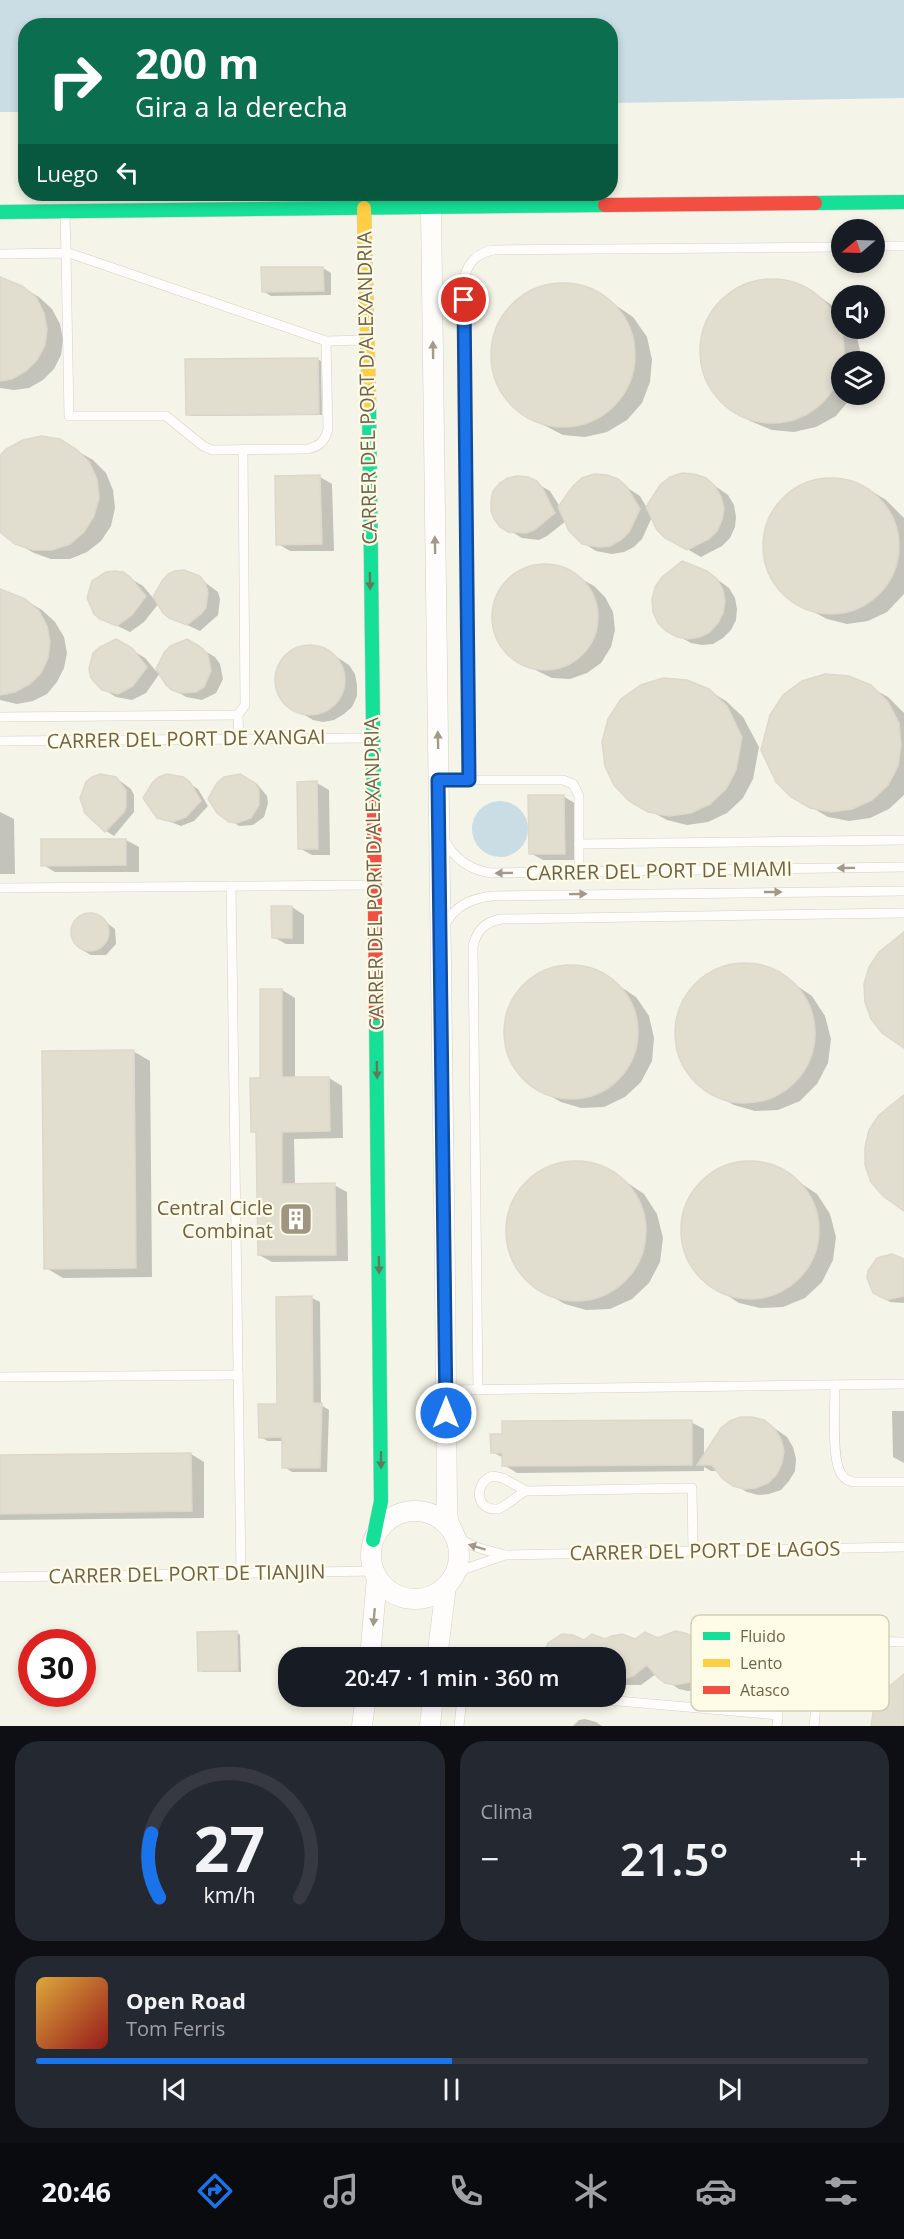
<!DOCTYPE html>
<html lang="es">
<head>
<meta charset="utf-8">
<style>
	:root { --surface:#171b24; --page:#242831; --text:#f1f3f6; --muted:#9ea1a6; --line:#363941; --accent:#1a73e8 }
	body { margin:0; font-family:"Open Sans",sans-serif; background:var(--page); color:var(--text); height:100vh; display:flex; flex-direction:column; font-size:22px; white-space:nowrap }
	* { box-sizing:border-box; margin:0 }
	p { font-size:20px; color:var(--muted) }
	.icon { flex:none; width:33px; height:33px; fill:none; stroke:currentColor; stroke-width:2; stroke-linecap:round; stroke-linejoin:round }
	.map { position:relative; height:1726px; overflow:hidden }
	.drawer { display:flex; flex-direction:column; gap:15px; padding:15px; background:#0d0f14; flex:1 }
	.drawer>* { flex:none }
	.guide { position:absolute; left:18px; top:18px; width:600px; height:183px; border-radius:24px; box-shadow:0 3px 9px #0003; background:#0b6e4f; color:#fff; overflow:hidden }
	.needle { width:39px; rotate:251deg }
	.tools { position:absolute; left:831px; top:219px; display:grid; gap:12px }
	.tools a { display:grid; place-items:center; width:54px; height:54px; border-radius:50%; background:var(--surface); box-shadow:0 3px 9px #0003; font-size:30px }
	.speed { position:absolute; left:18px; top:1629px; display:flex; gap:12px; font-size:30px; font-weight:700; text-align:center }
	.speed>* { display:grid; place-content:center; width:78px; height:78px; border-radius:50%; background:var(--surface); box-shadow:0 3px 9px #0003; line-height:1 }
	.speed .limit { border:9px solid #d22; background:#fff; color:#111 }
	.pin { position:absolute; display:grid; place-items:center; width:51px; height:51px; color:#fff; margin:-26px; border:3px solid #fff; border-radius:50%; box-shadow:0 2px 6px #0007 }
	.me { position:absolute; width:66px; margin:-33px; rotate:0deg; stroke-linejoin:round; filter:drop-shadow(0 0 4px #0008) }
	.turn { display:flex; align-items:center; gap:21px; height:126px; padding:0 18px; font-size:27px }
	.turn .icon { width:78px; height:78px; stroke-width:2.5 }
	.turn b { display:block; font-size:42px; line-height:51px }
	.then { display:flex; align-items:center; height:57px; padding:0 18px; background:#0003; gap:12px; font-size:22px }
	.big { font-size:45px; font-weight:600; line-height:1.1 }
	.drawer .tile { flex:1; display:flex; flex-direction:column; justify-content:center; gap:9px; min-width:0; padding:0 21px; border-radius:24px; background:var(--page) }
	.drawer .dial { align-items:center; gap:0 }
	.dial svg { height:156px; overflow:visible; fill:none; stroke:var(--line); stroke-width:7; stroke-linecap:round; text-anchor:middle }
	.dial text { fill:var(--text); stroke:none }
	.song { display:flex; align-items:center; gap:18px }
	.cover { width:72px; height:72px; border-radius:9px; background:linear-gradient(135deg,hsl(40 70% 55%),hsl(0 70% 35%)) }
	.played { height:6px; border-radius:3px; background:linear-gradient(90deg,var(--accent) 50%,var(--line) 50%) }
	.keys { display:flex; justify-content:space-around; direction:ltr }
	.heat { display:flex; justify-content:space-between; align-items:center; font-size:33px; direction:ltr }
	.drawer .tiles { flex:1; display:grid; gap:15px; grid-template-columns:1fr 1fr }
	.tile:last-child { grid-column:span 2 }
	.trip { position:absolute; left:278px; top:1647px; width:348px; height:60px; border-radius:24px; background:var(--surface); box-shadow:0 3px 9px #0003; font-weight:600; line-height:60px; text-align:center }
	.menu { display:flex; height:96px; justify-content:space-around; align-items:center; background:#090b0e; color:var(--muted) }
	.menu .icon { width:42px; height:42px }
	.menu .current { color:var(--accent) }
	.menu b { font-size:27px; color:var(--text) }
	.map>svg:first-child { display:block }
	.water { fill:#cadce4 }
	.shadow { fill:#0003 }
	.building { fill:#e1ddcf; stroke:#ded8ca; stroke-width:1.5 }
	.lines { fill:none; stroke-linecap:round; stroke-linejoin:round }
	.lane-casing { stroke:#d4d0c5; stroke-width:10 }
	.street-casing { stroke:#d4d0c5; stroke-width:21 }
	.fast-casing { stroke:#d4d1c6; stroke-width:15 }
	.slow-casing { stroke:#d4d1c6; stroke-width:15 }
	.jam-casing { stroke:#d4d1c6; stroke-width:15 }
	.lane { stroke:#fefdfc; stroke-width:9 }
	.street { stroke:#fefdfc; stroke-width:20 }
	.fast { stroke:#16e098; stroke-width:14 }
	.slow { stroke:#ffcf43; stroke-width:14 }
	.jam { stroke:#f24e42; stroke-width:14 }
	.oneway { fill:#a29988 }
	.oneway2 { fill:#5f7c5a }
	.route-casing { stroke:#114b97; stroke-width:15 }
	.route { stroke:#1a73e8; stroke-width:10 }
	.labels { text-anchor:middle; stroke-width:4.5; stroke-linejoin:round; paint-order:stroke }
	.street-label { font-size:20px; fill:#71634a; stroke:#fefce7 }
	.poi-label { font-size:20px; fill:#71634a; stroke:#fefce7; text-anchor:end }
	.key { fill:#fefce7; stroke:#d4ceb8; stroke-width:1.5 }
	.key-label { font-size:16px; fill:#71634a }
</style>
</head>
<body>
<div class="map">
<svg width="904" height="1726" viewBox="0 0 904 1726">
	<rect width="100%" height="100%" fill="#f5f4e8"/>
	<g class="water">
		<path d="M0 0H904V98L611 103 610 26H26L25 112H0Z"/>
		<circle cx="500" cy="829" r="28"/>
	</g>
	<g class="shadow">
		<path d="M323 268 331 273V295L271 296 263 291Z"/>
		<path d="M757 280H782L805 287 842 312V328H853L856 333 861 355 860 362H842V394H852L850 399 836 416 816 427 794 432 772 430 750 421 733 410 716 395 705 375 700 351 704 327 716 305 735 289Z"/>
		<path d="M0 281 21 287 39 297 52 309 60 324 63 339 61 355 54 369 43 380 29 388 14 390 0 388Z"/>
		<path d="M573 284 596 292 633 317 647 337 652 360 650 382 642 403 627 420 607 432 585 437 563 435 524 415 507 400 496 380 492 356 495 332 507 310 526 294 549 285Z"/>
		<path d="M317 359 321 361 322 415 191 416 188 414Z"/>
		<path d="M60 441 93 460 106 473 113 490 115 508 111 526 101 541 87 552 70 559H51L34 553 16 543 0 529V458Z"/>
		<path d="M320 477 332 484 334 551H290L278 544Z"/>
		<path d="M527 478 550 491 560 507 617 481 640 496 647 508 705 479 728 495 734 505 736 517 735 527 730 538 722 546 701 557 666 537 652 517 642 539 634 547 624 552 612 554 596 551 583 543 566 521 547 536 539 540 522 538 509 530Z"/>
		<path d="M823 479 847 480 868 489 886 500 904 518V594L887 612 868 621 847 624 827 619 808 609 790 599 776 583 767 565 764 541 770 518 782 499 801 485Z"/>
		<path d="M546 565 562 568 594 586 605 597 613 612 615 630 611 647 601 663 587 673 570 679 552 678 517 661 504 648 496 632 493 616 496 600 504 586 515 574 530 567Z"/>
		<path d="M707 572 729 588 735 598 737 609 736 620 731 630 723 638 713 644 702 645 691 643 667 630Z"/>
		<path d="M192 573 218 592 220 599 218 615 200 631 170 617 159 603 144 622 130 632 101 618 123 574 143 586 154 599 163 582Z"/>
		<path d="M0 594 25 600 42 610 55 622 64 637 67 653 64 668 57 682 47 694 33 701 17 704 0 700Z"/>
		<path d="M116 640 145 658 156 671 165 654 200 648 215 657 220 664 223 679 216 693 202 700 186 697 173 689 160 673 146 693 132 700 116 697 103 689Z"/>
		<path d="M305 646H316L326 650 349 665 355 674 357 685V696L352 707 344 714 334 720 323 722 313 720 303 714 289 706 282 698 277 688 276 677 279 666 285 657 294 650Z"/>
		<path d="M870 687 888 697 904 713V795L889 809 870 818 849 821 828 817 792 796Z"/>
		<path d="M708 690 726 701 743 717 759 747 753 779 743 798 727 813 708 822 687 825 667 820 630 800Z"/>
		<path d="M175 775 198 789 208 806 194 821 181 826 158 817 159 778Z"/>
		<path d="M93 778H116L131 789 134 795V812L114 836 106 831 86 812 81 798 83 790Z"/>
		<path d="M248 779 257 784 267 796 268 803 264 817 253 825 239 826 230 820Z"/>
		<path d="M317 783 329 790 330 855H312L299 848Z"/>
		<path d="M563 796 576 804 577 860H543L530 853Z"/>
		<path d="M0 812 14 819 15 874H0Z"/>
		<path d="M126 840 139 847V872H55L43 865V841Z"/>
		<path d="M292 907 304 915V944H286L273 937Z"/>
		<path d="M84 914 96 915 115 929 116 944 106 955H91L82 950 73 938V923Z"/>
		<path d="M731 965H752L776 972 812 996 825 1016 831 1039 828 1063 817 1084 800 1101 778 1110 755 1111 734 1105 716 1095 698 1083 685 1066 677 1046 676 1025 682 1004 694 986 711 973Z"/>
		<path d="M578 966 600 973 636 997 649 1016 654 1038 652 1061 641 1082 625 1097 604 1107 581 1108 561 1102 543 1092 526 1080 513 1064 506 1045 505 1024 511 1004 522 987 538 974 558 967Z"/>
		<path d="M282 990 295 998V1079L329 1078 342 1086 343 1138 294 1139 295 1186 334 1185 347 1192 348 1261 272 1262 259 1255 257 1134 253 1131Z"/>
		<path d="M133 1051 150 1061 152 1277 63 1278 46 1268Z"/>
		<path d="M562 1163H584L607 1169 644 1194 657 1214 663 1238 660 1262 649 1283 632 1299 610 1309 586 1310 565 1304 547 1294 529 1282 516 1265 508 1245 507 1223 513 1202 525 1184 542 1171Z"/>
		<path d="M758 1163 781 1170 817 1194 830 1214 836 1237 833 1260 822 1282 805 1298 783 1307 760 1308 739 1303 722 1292 704 1280 691 1264 684 1244 683 1223 688 1202 700 1184 717 1171 737 1164Z"/>
		<path d="M904 1260V1303L890 1302 881 1296Z"/>
		<path d="M312 1298 320 1302 321 1405 329 1410 327 1472H292L284 1467V1441H268L260 1437 278 1405Z"/>
		<path d="M892 1411H904V1463L893 1457Z"/>
		<path d="M691 1422 704 1429V1457L763 1422 777 1430 787 1437 793 1447 796 1459 795 1471 789 1481 781 1490 769 1494 758 1495 747 1492 733 1484 719 1471H711L704 1467V1471L517 1473 504 1465V1458L492 1452Z"/>
		<path d="M191 1454 204 1462V1518L0 1520V1457Z"/>
		<path d="M714 1630 726 1637 731 1663 727 1670 729 1682 713 1692 706 1688 688 1691 679 1689 656 1674 641 1685H626L615 1678V1658L584 1642 658 1639 699 1642Z"/>
		<path d="M236 1632 240 1635 241 1672H203L199 1670Z"/>
		<path d="M585 1719 596 1722 602 1726H573L579 1720Z"/>
	</g>
	<g class="building">
		<path d="M261 267H323L324 291 262 292Z"/>
		<path d="M0 277 22 286 36 297 44 313 47 329 45 345 37 360 26 371 12 379 0 381Z"/>
		<circle cx="772" cy="351" r="72"/>
		<circle cx="563" cy="355" r="72"/>
		<path d="M318 358 319 414 186 415 185 359Z"/>
		<path d="M41 436 60 439 76 449 89 462 97 479 99 498 94 516 84 532 70 544 52 550H33L15 544 0 532V456L6 449 23 440Z"/>
		<path d="M682 473 694 474 706 478 715 486 721 497 724 509 722 520 717 531 709 539 687 550 665 538 657 530 646 507 660 485 670 477Z"/>
		<path d="M594 474 607 475 618 479 627 487 640 509 629 532 621 540 610 546 599 547 582 544 569 531 558 507 573 486 582 478Z"/>
		<path d="M320 475 322 544 276 545 275 476Z"/>
		<path d="M518 476 528 477 537 481 543 489 555 513 534 530 526 533 508 532 500 527 494 519 491 511V501L493 491 500 483 508 478Z"/>
		<circle cx="831" cy="546" r="68"/>
		<path d="M682 561 707 571 717 579 723 590 725 601 723 613 718 623 710 632 700 637 688 639 677 637 666 631 658 623 653 612 652 600 655 587 662 577Z"/>
		<circle cx="545" cy="617" r="53"/>
		<path d="M184 570 200 576 205 583 208 591 206 608 201 614 187 625 169 618 163 613 153 597 162 581 168 574 175 571Z"/>
		<path d="M115 571 123 572 130 577 146 596 132 615 117 626 100 619 94 614 87 598 92 581 106 572Z"/>
		<path d="M0 589 25 599 39 611 47 626 50 642 48 658 41 673 30 684 15 692 0 695Z"/>
		<path d="M116 639 132 648 147 667 133 686 118 694 102 690 91 678 89 669 93 653 100 647Z"/>
		<path d="M187 639 202 648 208 655 211 671 204 687 196 692 180 693 172 690 166 685 156 669 164 653 170 646Z"/>
		<circle cx="310" cy="680" r="35"/>
		<path d="M825 674 849 676 871 685 888 702 899 723 901 745 898 766 888 785 872 800 852 809 831 812 810 808 791 797 776 782 761 750 770 715 783 695 802 681Z"/>
		<path d="M663 678 687 680 709 689 727 706 742 737 736 770 726 789 710 804 691 813 669 816 648 812 629 801 614 785 605 766 602 742 608 719 621 699 641 685Z"/>
		<path d="M100 774 116 777 126 790V807L124 812 105 832 85 813 80 798 86 782 92 777Z"/>
		<path d="M167 774 183 777 190 782 201 801 186 817 172 822 157 818 143 798 153 782 159 777Z"/>
		<path d="M240 774 255 783 259 790V805L251 818 237 823 229 822 217 813 208 799 217 783 224 777Z"/>
		<path d="M317 781 318 849H298L297 782Z"/>
		<path d="M528 795H564L565 854H529Z"/>
		<path d="M41 839H126V865L41 866Z"/>
		<path d="M271 906H292V938H272Z"/>
		<circle cx="90" cy="932" r="19"/>
		<path d="M904 932V1048L882 1033 871 1019 865 1002 864 984 869 967 879 952Z"/>
		<circle cx="745" cy="1033" r="70"/>
		<circle cx="571" cy="1032" r="67"/>
		<path d="M260 989H282V1077H329L330 1131 282 1132V1184L335 1183 336 1255H258L256 1132H251L250 1078H260Z"/>
		<path d="M134 1050 136 1268 44 1269 42 1051Z"/>
		<path d="M904 1095V1211L883 1196 871 1182 865 1165V1147L869 1130 879 1115Z"/>
		<circle cx="576" cy="1231" r="70"/>
		<circle cx="750" cy="1230" r="69"/>
		<path d="M892 1254 904 1259V1296L887 1300 873 1293 867 1278 868 1271 877 1258Z"/>
		<path d="M312 1296 313 1403H322L320 1468H282V1437L259 1438 258 1404H277L276 1297Z"/>
		<path d="M741 1417H752L764 1420 774 1428 781 1439 784 1451 782 1463 777 1474 768 1483 756 1488 744 1489 733 1486 723 1479 712 1465H697L721 1428 730 1421Z"/>
		<path d="M692 1420V1465L502 1466V1453H491L490 1434H502V1421Z"/>
		<path d="M191 1453 192 1511 0 1514V1455Z"/>
		<path d="M714 1628 719 1655 715 1662 717 1675 699 1686 695 1681 675 1685 665 1683 657 1677 647 1665 633 1676 615 1682V1658H542L548 1643 562 1634 573 1635 584 1640 592 1634 605 1639 612 1636 622 1634 635 1639 645 1632 658 1638 675 1631 685 1633 699 1640Z"/>
		<path d="M237 1631 238 1671H198L197 1632Z"/>
		<path d="M904 1674V1726H871L874 1707 884 1691Z"/>
	</g>
	<g class="lines">
		<defs>
			<g id="lane">
				<path d="M874 246H904"/>
				<path d="M0 254 66 253 69 416H166L203 446 212 450 308 449C320 446 325 441 328 429L326 341 72 254 66 253 65 214"/>
				<path d="M326 341 366 340"/>
				<path d="M0 717 238 715"/>
				<path d="M239 739 238 715 245 705 243 449"/>
				<path d="M0 741 370 738"/>
				<path d="M438 780H563L573 784 579 796V872"/>
				<path d="M469 780 464 278C469 261 476 254 493 250L842 247"/>
				<path d="M444 839C454 859 470 870 491 873L904 867"/>
				<path d="M579 844 904 840"/>
				<path d="M231 886 241 1573"/>
				<path d="M0 888 373 885"/>
				<path d="M444 926C455 906 469 899 492 896L904 891"/>
				<path d="M0 1377 238 1375"/>
				<path d="M835 1385C835 1404 831 1462 842 1475 845 1480 849 1481 854 1482H904"/>
				<path d="M446 1390 904 1384"/>
				<path d="M478 1390 473 946C477 930 485 922 501 919L904 913"/>
				<path d="M492 1476 503 1478 526 1491C517 1495 505 1508 497 1509 476 1511 473 1484 492 1476Z"/>
				<path d="M526 1491 692 1488 693 1551"/>
				<path d="M453 1532C467 1547 486 1550 505 1555"/>
				<path d="M0 1577 374 1571"/>
				<path d="M451 1581 465 1569 505 1555 904 1547"/>
				<path d="M448 1696 462 1698 459 1726"/>
				<path d="M561 1696 778 1715 777 1726"/>
				<path d="M814 1726C816 1709 816 1691 820 1674 827 1636 875 1642 904 1642"/>
			</g>
			<g id="street">
				<path d="M431 207 445 1274 447 1510 448 1521 453 1532"/>
				<circle cx="415" cy="1555" r="44"/>
				<path d="M370 1658 377 1577"/>
				<path d="M437 1658 446 1587"/>
				<path d="M362 1726 366 1696"/>
				<path d="M430 1726 433 1696"/>
			</g>
			<g id="fast">
				<path d="M815 203 904 202"/>
				<path d="M0 212 605 205"/>
				<path d="M369 405 374 804"/>
				<path d="M373 1540 381 1501 376 1013"/>
			</g>
			<path id="slow" d="M364 208 369 405"/>
			<g id="jam">
				<path d="M605 205 815 203"/>
				<path d="M374 804 376 1013"/>
			</g>
		</defs>
		<use href="#lane" class="lane-casing"/>
		<use href="#street" class="street-casing"/>
		<use href="#fast" class="fast-casing"/>
		<use href="#slow" class="slow-casing"/>
		<use href="#jam" class="jam-casing"/>
		<use href="#lane" class="lane"/>
		<use href="#street" class="street"/>
		<use href="#fast" class="fast"/>
		<use href="#slow" class="slow"/>
		<use href="#jam" class="jam"/>
	</g>
	<defs><path id="oneway-solid" d="M-6-.8H1V-3.2L6.5 0L1 3.2V.8H-6Z" transform="scale(1.5)"/></defs>
	<g class="oneway">
		<use href="#oneway-solid" transform="translate(433 350) rotate(-91)"/>
		<use href="#oneway-solid" transform="translate(435 545) rotate(-91)"/>
		<use href="#oneway-solid" transform="translate(438 740) rotate(-91)"/>
		<use href="#oneway-solid" transform="translate(846 868) rotate(179)"/>
		<use href="#oneway-solid" transform="translate(504 873) rotate(179)"/>
		<use href="#oneway-solid" transform="translate(773 892)"/>
		<use href="#oneway-solid" transform="translate(578 894) rotate(-1)"/>
		<use href="#oneway-solid" transform="translate(477 1547) rotate(-163)"/>
		<use href="#oneway-solid" transform="translate(374 1617) rotate(95)"/>
	</g>
	<g class="oneway2">
		<use href="#oneway-solid" transform="translate(370 581) rotate(89)"/>
		<use href="#oneway-solid" transform="translate(377 1070) rotate(89)"/>
		<use href="#oneway-solid" transform="translate(379 1265) rotate(89)"/>
		<use href="#oneway-solid" transform="translate(381 1460) rotate(90)"/>
	</g>
	<g class="lines">
		<defs>
			<path id="route" d="M446 1413 438 780H469L464 300"/>
		</defs>
		<use href="#route" class="route-casing"/>
		<use href="#route" class="route"/>
	</g>
	<defs>
		<symbol id="building-square" viewBox="-11 -11 22 22"><rect x="-9" y="-9" width="18" height="18" rx="4" fill="#9f9681" stroke="#fefce7"/><path d="M-4-6H4V6H1V3H-1V6H-4ZM-2.5-4.3h1.7v1.8h-1.7ZM.8-4.3h1.7v1.8H.8ZM-2.5-1h1.7V.8h-1.7ZM.8-1h1.7V.8H.8Z" fill="#fff"/></symbol>
	</defs>
	<g fill-rule="evenodd">
		<use href="#building-square" x="277" y="1200" width="38" height="38"/>
	</g>
	<g class="labels">
		<g class="street-label">
			<text transform="translate(367 388) rotate(-91)" y="7">CARRER DEL PORT D'ALEXANDRIA</text>
			<text transform="translate(186 739) rotate(-1)" y="7">CARRER DEL PORT DE XANGAI</text>
			<text transform="translate(659 871) rotate(-1)" y="7">CARRER DEL PORT DE MIAMI</text>
			<text transform="translate(374 874) rotate(-91)" y="7">CARRER DEL PORT D'ALEXANDRIA</text>
			<text transform="translate(705 1551) rotate(-1)" y="7">CARRER DEL PORT DE LAGOS</text>
			<text transform="translate(187 1574) rotate(-1)" y="7">CARRER DEL PORT DE TIANJIN</text>
		</g>
		<g class="poi-label">
			<text x="273" y="1215">Central Cicle<tspan x="273" dy="23">Combinat</tspan></text>
		</g>
	</g>
	<rect x="691" y="1615" width="198" height="96" rx="9" class="key"/>
	<rect x="703" y="1632" width="27" height="8" fill="#16e098"/>
	<rect x="703" y="1659" width="27" height="8" fill="#ffcf43"/>
	<rect x="703" y="1686" width="27" height="8" fill="#f24e42"/>
	<g class="key-label">
		<text x="740" y="1642">Fluido</text>
		<text x="740" y="1669">Lento</text>
		<text x="740" y="1696">Atasco</text>
	</g>
</svg>
<div class="tools">
<a><svg class="needle" viewBox="-14 -14 28 28"><path d="M0-13l5 13h-10z" fill="#e53935"/><path d="M0 13l5-13h-10z" fill="#9ea1a6"/></svg></a>
<a><svg class="icon" aria-label="sound" viewBox="0 0 24 24"><path d="M4 9h4l5-4v14l-5-4H4zM17 9q2 3 0 6"/></svg></a>
<a><svg class="icon" aria-label="layers" viewBox="0 0 24 24"><path d="M12 4l9 5-9 5-9-5zM3 14l9 5 9-5"/></svg></a>
</div>
<div class="speed"><div class="limit">30</div></div>
<div class="pin" style="left:464px;top:300px;background:#d93025"><svg class="icon" aria-label="arrive" viewBox="0 0 24 24"><path d="M6 21V4h12l-3 4 3 4H6"/></svg></div>
<svg class="me" style="left:446px;top:1413px" viewBox="-20 -20 40 40"><circle r="17" fill="#1a73e8" stroke="#fff" stroke-width="3"/><path d="M0-11L8 9 0 5-8 9z" fill="#fff"/></svg>
<div class="trip">20:47 · 1 min · 360 m</div>
<div class="guide">
<div class="turn"><svg class="icon" aria-label="right" viewBox="0 0 24 24"><path d="M7 20v-9h11M14 6l5 5-5 5"/></svg><div><b>200 m</b>Gira a la derecha</div></div>
<div class="then">Luego<svg class="icon" aria-label="left" viewBox="0 0 24 24"><path d="M17 20v-9H6M10 6l-5 5 5 5"/></svg></div>
</div>
</div>
<section class="drawer">
<div class="tiles">
<div class="tile dial"><svg viewBox="0 0 100 80">
<path d="M14 69A42 42 0 1 1 86 69"/>
<path d="M14 69A42 42 0 0 1 10 36" stroke="#1a73e8"/>
<text x="50" y="56" font-size="32" font-weight="700">27</text>
<text x="50" y="72" font-size="11">km/h</text>
</svg></div>
<div class="tile"><p>Clima</p>
<div class="heat"><a>−</a><b class="big">21.5°</b><a>+</a></div>
</div>
<div class="tile">
<div class="song"><i class="cover"></i><div><b>Open Road</b><p>Tom Ferris</p></div></div>
<div class="played"></div>
<div class="keys"><svg class="icon" aria-label="previous" viewBox="0 0 24 24"><path d="M18 5L8 12l10 7zM5 5v14"/></svg><svg class="icon" aria-label="pause" viewBox="0 0 24 24"><path d="M8 5v14M16 5v14"/></svg><svg class="icon" aria-label="next" viewBox="0 0 24 24"><path d="M6 5l10 7-10 7zM19 5v14"/></svg></div>
</div>
</div>
</section>
<nav class="menu">
<b>20:46</b>
<svg class="icon current" aria-label="directions" viewBox="0 0 24 24"><path d="M12 3l9 9-9 9-9-9zM9 14v-3h6M13 9l2 2-2 2"/></svg>
<svg class="icon" aria-label="music" viewBox="0 0 24 24"><path d="M9 18V5l10-2v13"/><circle cx="6" cy="18" r="3"/><circle cx="16" cy="16" r="3"/></svg>
<svg class="icon" aria-label="phone" viewBox="0 0 24 24"><path d="M5 4h4l2 5-3 2q2 4 5 5l2-3 5 2v4C11 20 4 13 5 4z"/></svg>
<svg class="icon" aria-label="climate" viewBox="0 0 24 24"><path d="M12 3v18M4 7l16 10M4 17L20 7"/></svg>
<svg class="icon" aria-label="car" viewBox="0 0 24 24"><path d="M5 17H2v-5l4-1 3-4h7l3 4 3 1v5h-3M9 17h6M6 11h13"/><circle cx="7" cy="17" r="2"/><circle cx="17" cy="17" r="2"/></svg>
<svg class="icon" aria-label="filters" viewBox="0 0 24 24"><path d="M4 7h16M4 17h16"/><circle cx="9" cy="7" r="2"/><circle cx="15" cy="17" r="2"/></svg>
</nav>
</body>
</html>
